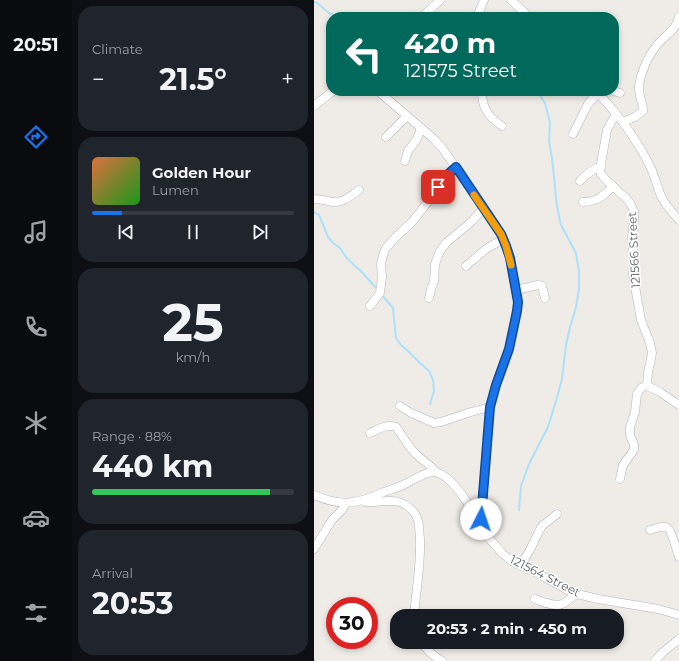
<!DOCTYPE html>
<html lang="en">
<head>
<meta charset="utf-8">
<style>
	:root { --surface:#171b24; --page:#20242c; --text:#f1f3f6; --muted:#9ea1a6; --line:#363941; --accent:#1a73e8 }
	body { margin:0; font-family:Montserrat,sans-serif; background:var(--page); color:var(--text); height:100vh; display:flex; flex-direction:column; font-size:15px; white-space:nowrap }
	* { box-sizing:border-box; margin:0 }
	p { font-size:13px; color:var(--muted) }
	.icon { flex:none; width:22px; height:22px; fill:none; stroke:currentColor; stroke-width:2; stroke-linecap:round; stroke-linejoin:round }
	.map { position:relative; flex:1; overflow:hidden }
	.drawer { display:flex; flex-direction:column; gap:6px; padding:6px; background:#0d0f14; width:242px }
	.drawer>* { flex:none }
	.banner { position:absolute; left:12px; top:12px; width:293px; height:84px; border-radius:16px; box-shadow:0 2px 6px #0003; background:#00695c; color:#fff; overflow:hidden }
	.speed { position:absolute; left:12px; top:597px; display:flex; gap:8px; font-size:20px; font-weight:700; text-align:center }
	.speed>* { display:grid; place-content:center; width:52px; height:52px; border-radius:50%; background:var(--surface); box-shadow:0 2px 6px #0003; line-height:1 }
	.speed .limit { border:6px solid #d22; background:#fff; color:#111 }
	.pin { position:absolute; display:grid; place-items:center; width:34px; height:34px; color:#fff; margin:-17px; border-radius:8px; box-shadow:0 2px 6px #0006 }
	.me { position:absolute; width:44px; margin:-22px; rotate:4deg; stroke-linejoin:round; filter:drop-shadow(0 0 3px #0008) }
	.turn { display:flex; align-items:center; gap:14px; height:84px; padding:0 12px; font-size:18px }
	.turn .icon { width:52px; height:52px; stroke-width:2.5 }
	.turn b { display:block; font-size:28px; line-height:34px }
	.big { font-size:30px; font-weight:700; line-height:1.1 }
	.drawer .tile { flex:1; display:flex; flex-direction:column; justify-content:center; gap:6px; min-width:0; padding:0 14px; border-radius:16px; background:var(--page) }
	.drawer .dial { align-items:center; gap:0 }
	.dial b { font-size:52px; line-height:1 }
	.song { display:flex; align-items:center; gap:12px }
	.cover { width:48px; height:48px; border-radius:6px; background:linear-gradient(135deg,hsl(20 70% 55%),hsl(120 70% 35%)) }
	.played { height:4px; border-radius:2px; background:linear-gradient(90deg,var(--accent) 15%,var(--line) 15%) }
	.keys { display:flex; justify-content:space-around; direction:ltr }
	.heat { display:flex; justify-content:space-between; align-items:center; font-size:22px; direction:ltr }
	.charge { height:6px; border-radius:3px; background:linear-gradient(90deg,#34c759 88%,var(--line) 0) }
	.trip { position:absolute; left:76px; top:609px; width:234px; height:40px; border-radius:16px; background:var(--surface); box-shadow:0 2px 6px #0003; font-weight:700; line-height:40px; text-align:center }
	main { display:flex; flex:1; min-height:0 }
	.menu { display:flex; flex-direction:column; width:72px; justify-content:space-around; align-items:center; background:#090b0e; color:var(--muted) }
	.menu .icon { width:28px; height:28px }
	.menu .on { color:var(--accent) }
	.menu b { font-size:18px; color:var(--text) }
	.map>svg:first-child { display:block }
	.lines { fill:none; stroke-linecap:round; stroke-linejoin:round }
	.stream { stroke:#ade1f9; stroke-width:2 }
	.minor-casing { stroke:#b2b4b8; stroke-width:9 }
	.minor { stroke:#fff; stroke-width:8 }
	.route-casing { stroke:#114b97; stroke-width:10 }
	.route { stroke:#1a73e8; stroke-width:7 }
	.slow { stroke:#f59e0b; stroke-width:7 }
	.labels { text-anchor:middle; stroke-width:3; stroke-linejoin:round; paint-order:stroke }
	.street-label { font-size:12px; fill:#5e6266; stroke:#fff }
</style>
</head>
<body>
<main>
<nav class="menu">
<b>20:51</b>
<svg class="icon on" aria-label="directions" viewBox="0 0 24 24"><path d="M12 3l9 9-9 9-9-9zM9 14v-3h6M13 9l2 2-2 2"/></svg>
<svg class="icon" aria-label="music" viewBox="0 0 24 24"><path d="M9 18V5l10-2v13"/><circle cx="6" cy="18" r="3"/><circle cx="16" cy="16" r="3"/></svg>
<svg class="icon" aria-label="phone" viewBox="0 0 24 24"><path d="M5 4h4l2 5-3 2q2 4 5 5l2-3 5 2v4C11 20 4 13 5 4z"/></svg>
<svg class="icon" aria-label="climate" viewBox="0 0 24 24"><path d="M12 3v18M4 7l16 10M4 17L20 7"/></svg>
<svg class="icon" aria-label="car" viewBox="0 0 24 24"><path d="M5 17H2v-5l4-1 3-4h7l3 4 3 1v5h-3M9 17h6M6 11h13"/><circle cx="7" cy="17" r="2"/><circle cx="17" cy="17" r="2"/></svg>
<svg class="icon" aria-label="filters" viewBox="0 0 24 24"><path d="M4 7h16M4 17h16"/><circle cx="9" cy="7" r="2"/><circle cx="15" cy="17" r="2"/></svg>
</nav>
<section class="drawer">
<div class="tile"><p>Climate</p>
<div class="heat"><a>−</a><b class="big">21.5°</b><a>+</a></div>
</div>
<div class="tile">
<div class="song"><i class="cover"></i><div><b>Golden Hour</b><p>Lumen</p></div></div>
<div class="played"></div>
<div class="keys"><svg class="icon" aria-label="previous" viewBox="0 0 24 24"><path d="M18 5L8 12l10 7zM5 5v14"/></svg><svg class="icon" aria-label="pause" viewBox="0 0 24 24"><path d="M8 5v14M16 5v14"/></svg><svg class="icon" aria-label="next" viewBox="0 0 24 24"><path d="M6 5l10 7-10 7zM19 5v14"/></svg></div>
</div>
<div class="tile dial"><b>25</b><p>km/h</p></div>
<div class="tile"><p>Range · 88%</p><b class="big">440 km</b><div class="charge"></div></div>
<div class="tile"><p>Arrival</p><b class="big">20:53</b></div>
</section>
<div class="map">
<svg width="365" height="661" viewBox="0 0 365 661">
	<rect width="100%" height="100%" fill="#efece7"/>
	<g class="lines">
		<g class="stream">
			<path d="M0 2 3 3 15 13 23 17"/>
			<path d="M0 212 5 215 14 237 19 243 26 248 32 257 41 266 46 270 64 290"/>
			<path d="M68 295 79 308 82 338 87 345 95 352 106 363 115 371 119 380 120 391 116 404"/>
			<path d="M205 510 207 486 215 464 234 427 242 401 248 379 252 345 256 327 262 307 265 289V271L262 253 247 225 243 207 238 158 235 142 236 123 231 103 223 91"/>
			<path d="M0 660 1 661"/>
		</g>
		<defs>
			<g id="minor">
				<path d="M197 0 215 17"/>
				<path d="M108 17 126 0"/>
				<path d="M163 17 170 0"/>
				<path d="M64 91 120 139 129 149 187 234 192 245 196 258 204 302 203 311 195 349 182 385 176 407 167 519 169 529 172 535 189 554 199 562 225 574 259 593 284 599 344 609 365 615"/>
				<path d="M168 91C168 109 174 116 188 126"/>
				<path d="M282 91C304 114 322 138 336 166 341 176 343 188 348 198 352 206 359 213 365 220"/>
				<path d="M300 91 306 93"/>
				<path d="M0 106 19 91"/>
				<path d="M302 114 293 130 286 169 287 174 291 179 312 198 316 203 320 211V221L318 237 320 260 319 275 327 320 336 343 338 353 337 359 334 372 333 386"/>
				<path d="M309 122 321 117 329 111C329 102 324 95 325 86 327 72 334 57 342 46 350 36 362 31 365 17"/>
				<path d="M259 134 274 104 284 93"/>
				<path d="M72 137 93 116"/>
				<path d="M91 161 94 151 103 139 107 128"/>
				<path d="M266 181C272 174 278 170 287 166"/>
				<path d="M0 199C7 199 13 201 19 202 30 203 37 195 45 190"/>
				<path d="M269 202C285 201 288 197 299 186"/>
				<path d="M152 266 172 249 189 239"/>
				<path d="M202 290 224 285 228 286 231 298"/>
				<path d="M115 298 117 289 120 281 121 264 126 251 133 242 156 223 169 209"/>
				<path d="M56 306 66 293 68 277 67 264 69 255 72 248 83 236 99 221 116 199 128 181 142 167"/>
				<path d="M333 386 346 392 365 405"/>
				<path d="M86 406 97 413 120 423 127 422 157 412 176 407"/>
				<path d="M56 433C65 429 72 424 82 427 88 435 93 445 101 453 107 460 116 464 122 472"/>
				<path d="M306 479 309 465 320 450V445L316 435V427L321 412 323 394 327 388 331 386H333"/>
				<path d="M0 495C27 507 44 504 70 492 78 489 86 487 93 483 101 479 110 473 118 472 131 471 146 491 152 501 154 504 156 509 159 511 161 513 164 513 167 513"/>
				<path d="M51 502C62 503 75 499 85 502 92 504 101 511 103 518 106 525 105 532 106 539 107 566 102 590 100 616"/>
				<path d="M336 530C339 529 349 526 352 527 357 528 363 551 365 557"/>
				<path d="M0 549 18 520 28 510 32 503"/>
				<path d="M206 566 216 550 225 531 228 526 243 514"/>
				<path d="M221 599C229 602 240 607 248 604 253 602 258 597 262 594"/>
				<path d="M108 642C113 651 119 656 128 661"/>
				<path d="M341 661 349 652 365 639"/>
			</g>
		</defs>
		<use href="#minor" class="minor-casing"/>
		<use href="#minor" class="minor"/>
	</g>
	<g class="lines">
		<defs>
			<path id="route" d="M124 187 132 176 142 167 187 234 192 246 196 258 204 302 203 311 195 349 182 385 176 407 167 519"/>
		</defs>
		<use href="#route" class="route-casing"/>
		<use href="#route" class="route"/>
		<path class="slow" d="M160 195 187 234 192 246 197 265"/>
	</g>
	<g class="labels">
		<g class="street-label">
			<text transform="translate(320 250) rotate(-93)" y="4">121566 Street</text>
			<text transform="translate(231 576) rotate(27)" y="4">121564 Street</text>
		</g>
	</g>
</svg>
<div class="speed"><div class="limit">30</div></div>
<div class="pin" style="left:124px;top:187px;background:#d93025"><svg class="icon" aria-label="arrive" viewBox="0 0 24 24"><path d="M6 21V4h12l-3 4 3 4H6"/></svg></div>
<svg class="me" style="left:167px;top:519px" viewBox="-20 -20 40 40"><circle r="19" fill="#fff"/><path d="M0-13L10 11 0 6-10 11z" fill="#1a73e8"/></svg>
<div class="trip">20:53 · 2 min · 450 m</div>
<div class="banner">
<div class="turn"><svg class="icon" aria-label="left" viewBox="0 0 24 24"><path d="M17 20v-9H6M10 6l-5 5 5 5"/></svg><div><b>420 m</b>121575 Street</div></div>
</div>
</div>
</main>
</body>
</html>
